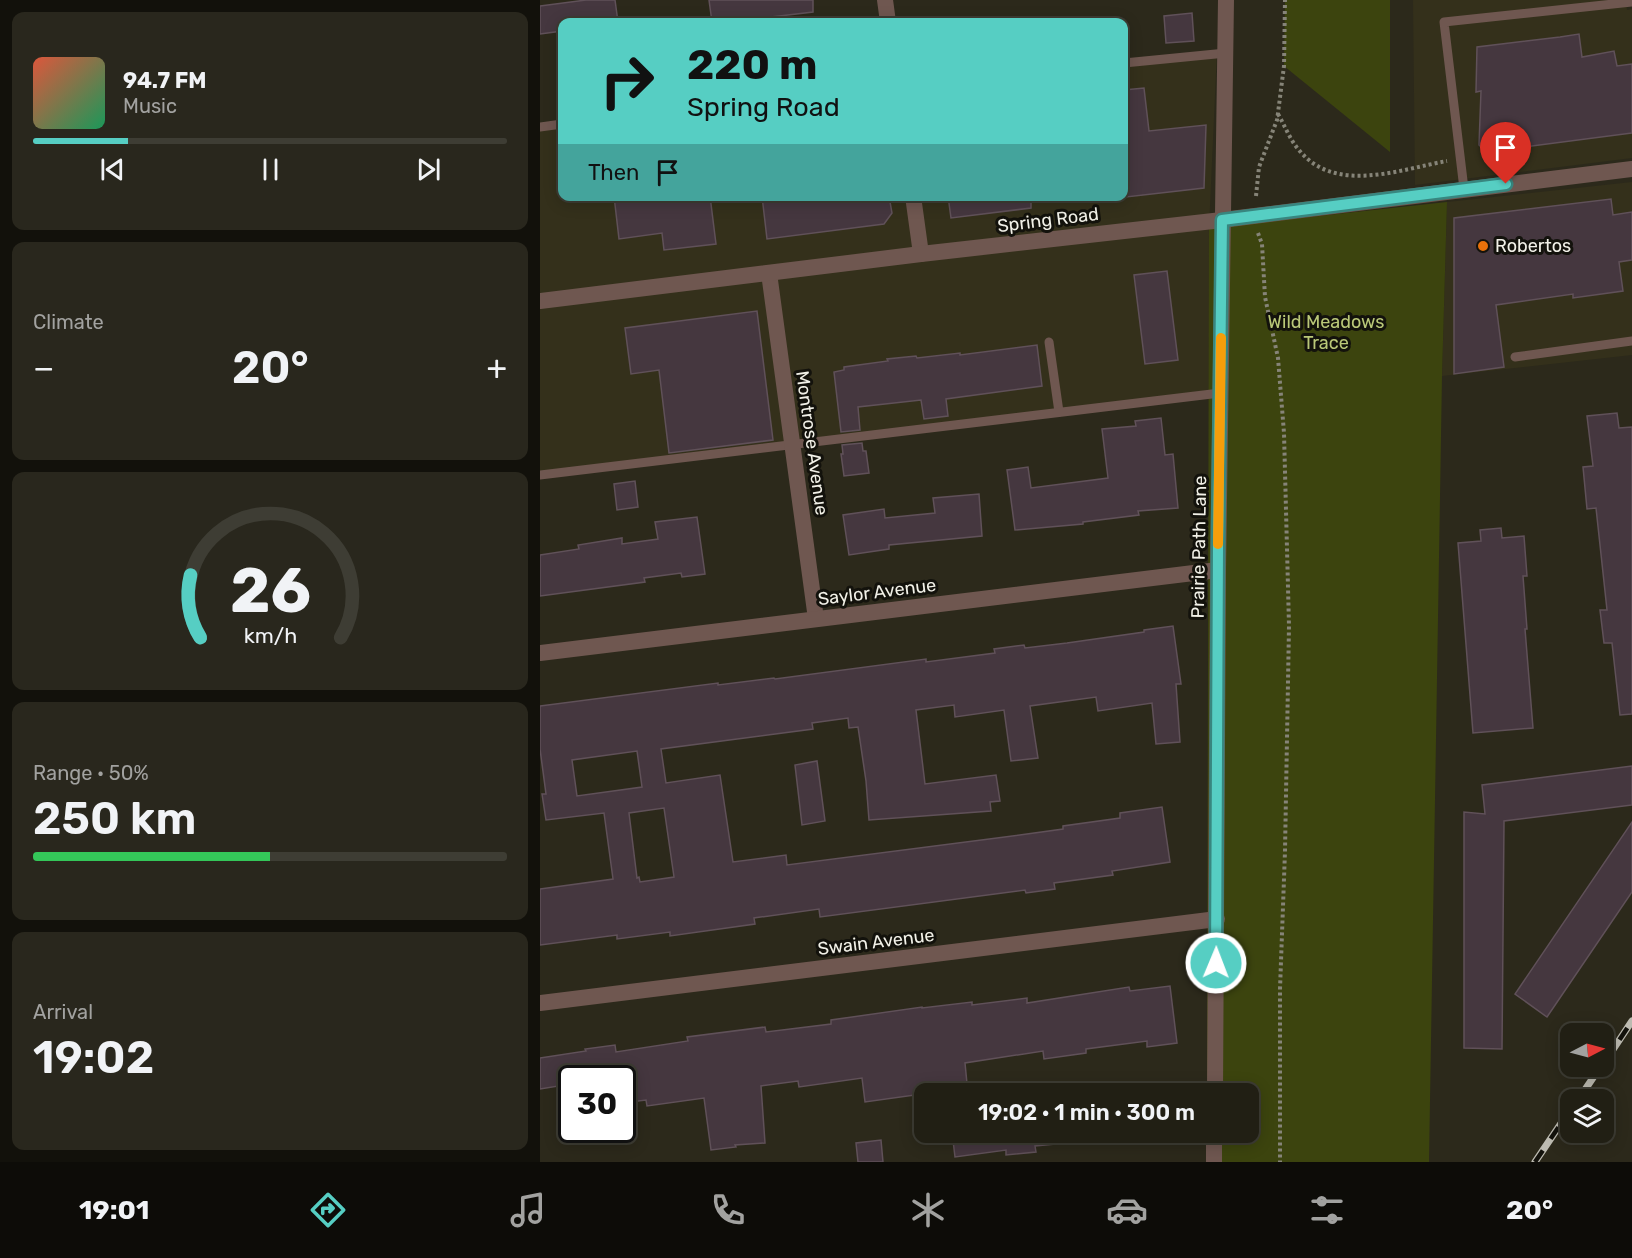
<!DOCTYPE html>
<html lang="en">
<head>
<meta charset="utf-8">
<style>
	:root { --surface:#211f14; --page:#29271d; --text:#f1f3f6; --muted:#a2a2a0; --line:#3e3d34; --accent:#56cec3 }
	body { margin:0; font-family:Rubik,sans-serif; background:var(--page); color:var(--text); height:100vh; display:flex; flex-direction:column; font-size:22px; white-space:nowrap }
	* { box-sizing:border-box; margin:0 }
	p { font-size:20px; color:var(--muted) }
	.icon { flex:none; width:33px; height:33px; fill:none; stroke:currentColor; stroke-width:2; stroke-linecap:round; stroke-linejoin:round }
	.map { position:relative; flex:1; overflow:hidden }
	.sheet { display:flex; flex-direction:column; gap:12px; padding:12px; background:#12110b; width:540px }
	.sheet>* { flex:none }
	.top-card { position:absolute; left:18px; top:18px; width:570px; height:183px; border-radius:12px; box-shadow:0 3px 15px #0003,0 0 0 2px var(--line); background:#56cec3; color:#111; overflow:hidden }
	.needle { width:39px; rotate:84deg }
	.tools { position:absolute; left:1020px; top:1023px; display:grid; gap:12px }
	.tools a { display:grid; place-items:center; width:54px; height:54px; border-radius:12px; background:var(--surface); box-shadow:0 3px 15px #0003,0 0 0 2px var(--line); font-size:30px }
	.speed { position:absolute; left:18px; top:1065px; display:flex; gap:12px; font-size:30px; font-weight:700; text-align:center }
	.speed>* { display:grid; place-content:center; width:78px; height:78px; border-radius:50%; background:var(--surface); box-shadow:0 3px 15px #0003,0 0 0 2px var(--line); line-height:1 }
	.speed .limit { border:3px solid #111; border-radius:9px; background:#fff; color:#111 }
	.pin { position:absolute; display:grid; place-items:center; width:51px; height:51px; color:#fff; margin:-62px -26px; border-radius:50% 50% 50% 0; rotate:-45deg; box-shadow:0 0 6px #0007 }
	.pin .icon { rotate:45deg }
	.me { position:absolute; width:66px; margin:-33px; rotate:1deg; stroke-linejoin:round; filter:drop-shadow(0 0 4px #0008) }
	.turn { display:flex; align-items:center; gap:21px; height:126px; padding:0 30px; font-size:27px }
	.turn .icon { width:78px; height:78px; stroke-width:2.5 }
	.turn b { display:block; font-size:42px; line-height:51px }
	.then { display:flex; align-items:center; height:57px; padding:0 30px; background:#0003; gap:12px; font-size:22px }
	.big { font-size:45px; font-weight:600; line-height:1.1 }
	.sheet .card { flex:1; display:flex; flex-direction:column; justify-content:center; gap:9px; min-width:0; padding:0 21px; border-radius:12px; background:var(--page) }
	.sheet .dial { align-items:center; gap:0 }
	.dial svg { height:156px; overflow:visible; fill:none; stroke:var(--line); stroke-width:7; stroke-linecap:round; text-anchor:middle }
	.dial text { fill:var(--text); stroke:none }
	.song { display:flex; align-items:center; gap:18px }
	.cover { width:72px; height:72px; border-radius:9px; background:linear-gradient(135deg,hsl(10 70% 55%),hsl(150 70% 35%)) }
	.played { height:6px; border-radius:3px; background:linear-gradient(90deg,var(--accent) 20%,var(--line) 20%) }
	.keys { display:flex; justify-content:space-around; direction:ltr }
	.heat { display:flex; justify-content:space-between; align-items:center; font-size:33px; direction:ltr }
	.charge { height:9px; border-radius:4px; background:linear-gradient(90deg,#34c759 50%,var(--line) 0) }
	.trip { position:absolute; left:374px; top:1083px; width:345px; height:60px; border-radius:12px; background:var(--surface); box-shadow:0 3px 15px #0003,0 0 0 2px var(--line); font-weight:600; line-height:60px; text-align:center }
	.dock { display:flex; height:96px; justify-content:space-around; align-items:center; background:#0d0c08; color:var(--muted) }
	.dock .icon { width:42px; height:42px }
	.dock .active { color:var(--accent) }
	.dock b { font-size:27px; color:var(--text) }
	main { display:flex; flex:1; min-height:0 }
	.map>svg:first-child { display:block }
	.built { fill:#34301b }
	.green { fill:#3c440e }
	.building { fill:#45373f; stroke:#605159; stroke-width:1.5; fill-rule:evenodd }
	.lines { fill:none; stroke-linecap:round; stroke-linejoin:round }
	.path { stroke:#868478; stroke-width:4; stroke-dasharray:3 3; stroke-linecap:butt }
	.service { stroke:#6f5750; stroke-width:9 }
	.minor { stroke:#6f5750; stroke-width:16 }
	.tertiary { stroke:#6f5750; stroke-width:16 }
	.rail-casing { stroke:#bdbbb1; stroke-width:7 }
	.rail { stroke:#13120c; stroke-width:4.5; stroke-dasharray:14; stroke-linecap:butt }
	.route-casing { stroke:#38867f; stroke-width:15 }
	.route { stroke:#56cec3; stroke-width:10 }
	.slow { stroke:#f59e0b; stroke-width:10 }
	.food-dot { fill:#e8710a; stroke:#13120c; stroke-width:2 }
	.labels { text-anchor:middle; stroke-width:6; stroke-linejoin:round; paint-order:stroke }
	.street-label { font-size:18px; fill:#f2f1e8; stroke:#13120c }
	.poi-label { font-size:18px; fill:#f2f1e8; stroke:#13120c; text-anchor:start }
	.park-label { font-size:18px; fill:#bac878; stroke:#13120c }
</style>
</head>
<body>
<main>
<section class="sheet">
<div class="card">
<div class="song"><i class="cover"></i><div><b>94.7 FM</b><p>Music</p></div></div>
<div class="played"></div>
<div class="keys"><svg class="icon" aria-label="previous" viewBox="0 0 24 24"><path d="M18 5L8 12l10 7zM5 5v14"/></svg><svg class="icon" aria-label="pause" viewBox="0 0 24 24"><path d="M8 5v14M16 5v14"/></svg><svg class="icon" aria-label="next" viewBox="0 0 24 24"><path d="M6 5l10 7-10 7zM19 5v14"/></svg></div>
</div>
<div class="card"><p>Climate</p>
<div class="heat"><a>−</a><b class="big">20°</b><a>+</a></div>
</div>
<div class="card dial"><svg viewBox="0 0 100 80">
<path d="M14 69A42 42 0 1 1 86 69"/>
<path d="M14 69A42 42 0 0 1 9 37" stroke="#56cec3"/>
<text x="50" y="56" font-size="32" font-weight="700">26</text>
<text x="50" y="72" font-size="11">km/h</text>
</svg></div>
<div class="card"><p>Range · 50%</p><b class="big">250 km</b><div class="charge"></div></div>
<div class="card"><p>Arrival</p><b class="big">19:02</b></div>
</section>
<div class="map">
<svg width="1092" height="1162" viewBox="0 0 1092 1162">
	<rect width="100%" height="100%" fill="#2c291b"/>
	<g class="built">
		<path d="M873 0H1086L1087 10 1092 9V158L875 185Z"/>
		<path d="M677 51 669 228 670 390 0 476V123L22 120V196H584V61Z"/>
		<path d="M1092 182V355L902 376 907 202Z"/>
	</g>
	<g class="green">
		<path d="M745 0H850V152L744 66Z"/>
		<path d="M907 202 902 376 889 1162H667V1133L708 1132V1094L667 1093 669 228Z"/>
	</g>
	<g class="building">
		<path d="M46 0H75L78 22H22V31L0 34V6Z"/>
		<path d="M169 0H273V12L223 18 224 22H172Z"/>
		<path d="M652 13 654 41 626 43 624 16Z"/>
		<path d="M1039 34 1042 57 1074 51 1077 66 1092 64V133L946 152 939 145 941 91 936 92 937 47 1020 37Z"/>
		<path d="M604 88 609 131 666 125 664 188 586 197 584 178V90Z"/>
		<path d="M74 196H170L176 244 124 250 122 233 79 239Z"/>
		<path d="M222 196H349L352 213 344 224 227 239Z"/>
		<path d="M408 196H491V208L411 218Z"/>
		<path d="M1071 199 1073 215 1092 212V260L1079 262 1083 291 1033 298V294L956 305 964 367 914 374V218Z"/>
		<path d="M627 271 638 360 605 364 594 275Z"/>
		<path d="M217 311 233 440 129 453 119 370 91 374 85 328Z"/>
		<path d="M497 345 502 386 406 399 408 416 384 419 381 400 318 407 320 430 301 432 294 372 304 370V367L348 361 347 359 376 356 377 358 420 353V355Z"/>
		<path d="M1077 413 1079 428 1092 427V714L1080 715 1072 643H1064L1060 610H1067L1056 508 1047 509 1043 467 1053 466 1047 416Z"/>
		<path d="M621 418 625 455 633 454 638 508 598 511 599 515 543 522V524L475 530 467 470 488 467 491 488 568 478 562 429 596 426 595 421Z"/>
		<path d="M322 443 323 451H326L329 473 304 476 301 454H303L302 445Z"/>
		<path d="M95 481 98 507 77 510 74 484Z"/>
		<path d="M439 494 442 536 349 545V549L309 555 303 515 344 509 345 518 395 513 393 498Z"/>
		<path d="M157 517 165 574 142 577 141 573 104 578 105 582 0 596V555L39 549 38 545 82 538V544L118 539 115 522Z"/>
		<path d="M961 528 962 538 984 536 987 576H983L987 629H985L993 728 933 733 918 543 941 541 940 530Z"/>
		<path d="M633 626 641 684H636L640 742 616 744 612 703 558 711 556 697 490 706 498 758 471 761 464 710 415 717 414 705 376 710 385 784 456 775 460 801 450 802 451 811 329 820 326 781 318 727 309 728 308 718 272 723 273 729 121 749 126 783 180 775 193 862 246 855 247 865 457 838 523 829V826L580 818V813L622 807 630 862 572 871 573 875 514 883 515 889 486 893 485 890 280 917 279 909 214 918 215 924 130 936V932L77 939V935L0 945V889L73 879 64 813 6 820 2 794H6L0 749V706L178 683V685L234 678 235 679 386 659V662L455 653 454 649 484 645 485 648 527 643 604 632V630ZM97 751 102 787 37 796 32 760ZM124 808 134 877 100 882 99 877 97 878 89 813Z"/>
		<path d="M277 761 285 821 262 825 255 765Z"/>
		<path d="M1092 766V805L964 821 962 1049 924 1048V812L945 814 942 785Z"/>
		<path d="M1092 822V892L1007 1017 975 994Z"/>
		<path d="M630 986 637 1043 607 1047V1041L546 1049V1053L504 1059 503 1051 425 1063 428 1094H382L325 1102 322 1078 259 1087 258 1081 221 1086 225 1143 195 1145 196 1147 171 1150 164 1098 107 1106 106 1100 82 1103V1078H30L31 1084 0 1089V1058L46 1051 45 1049 75 1045 76 1052 148 1041 147 1037 225 1027 226 1032 291 1024V1020L382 1007V1008L432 1002V1005L487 998V1003L589 987 590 991Z"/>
		<path d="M412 1132H515V1144L495 1146 496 1152 466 1155V1150L415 1157Z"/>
		<path d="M341 1140 343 1162H318L316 1143Z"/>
	</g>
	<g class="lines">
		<g class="path">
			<path d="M738 114C745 126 750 140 759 150 795 195 861 169 907 161"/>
			<path d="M716 196 719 167 737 120 738 113 744 66 745 0"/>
			<path d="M718 233 722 244 725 297 738 358 744 433 749 626 745 851 740 989V1162"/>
		</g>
		<g class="service">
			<path d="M584 63 686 53"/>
			<path d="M0 127 22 124"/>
			<path d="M924 189 904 22 1092 2"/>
			<path d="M509 342 519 412"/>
			<path d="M975 357 1092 341"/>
			<path d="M0 475 680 393"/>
		</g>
		<g class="minor">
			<path d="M345 0 348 22"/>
			<path d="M373 196 381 254"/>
			<path d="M229 273 276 619"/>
			<path d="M0 653 678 570"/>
			<path d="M0 1003 677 919"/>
			<path d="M675 1094 678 570 686 0"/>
			<path d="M674 1162V1132"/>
		</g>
		<path class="tertiary" d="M0 301 381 254 682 220 1092 169"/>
		<defs>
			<g id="rail">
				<path d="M1064 1063 1092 1021"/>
				<path d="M1038 1100 1061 1066"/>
				<path d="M995 1162 1030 1110"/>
			</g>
		</defs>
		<use href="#rail" class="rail-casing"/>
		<use href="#rail" class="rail"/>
	</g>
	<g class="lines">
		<defs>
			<path id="route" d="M676 963 678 548 682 220 966 184"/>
		</defs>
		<use href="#route" class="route-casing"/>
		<use href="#route" class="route"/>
		<path class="slow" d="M678 544 681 338"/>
	</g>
	<circle class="food-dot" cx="943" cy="246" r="6"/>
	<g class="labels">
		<g class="street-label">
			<text transform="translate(508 220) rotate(-7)" y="6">Spring Road</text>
			<text transform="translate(272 443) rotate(82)" y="6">Montrose Avenue</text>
			<text transform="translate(659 547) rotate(-89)" y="6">Prairie Path Lane</text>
			<text transform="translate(337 592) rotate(-7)" y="6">Saylor Avenue</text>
			<text transform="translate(336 942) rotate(-7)" y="6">Swain Avenue</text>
		</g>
		<g class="poi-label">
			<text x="955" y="252">Robertos</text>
		</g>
		<g class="park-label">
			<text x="786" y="328">Wild Meadows<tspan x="786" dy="21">Trace</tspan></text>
		</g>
	</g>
</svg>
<div class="tools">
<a><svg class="needle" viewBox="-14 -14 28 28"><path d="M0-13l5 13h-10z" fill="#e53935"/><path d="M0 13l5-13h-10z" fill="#a2a2a0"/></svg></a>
<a><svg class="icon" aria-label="layers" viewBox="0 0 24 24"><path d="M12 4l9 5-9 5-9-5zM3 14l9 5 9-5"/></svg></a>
</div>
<div class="speed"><div class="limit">30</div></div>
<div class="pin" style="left:966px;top:184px;background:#d93025"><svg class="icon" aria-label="arrive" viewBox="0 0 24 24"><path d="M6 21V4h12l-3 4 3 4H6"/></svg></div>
<svg class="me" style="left:676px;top:963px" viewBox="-20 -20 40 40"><circle r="17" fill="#56cec3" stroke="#fff" stroke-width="3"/><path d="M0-11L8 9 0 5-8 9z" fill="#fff"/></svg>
<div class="trip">19:02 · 1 min · 300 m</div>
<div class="top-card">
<div class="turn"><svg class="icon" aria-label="right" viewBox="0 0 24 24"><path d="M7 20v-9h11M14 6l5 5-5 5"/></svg><div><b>220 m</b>Spring Road</div></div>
<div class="then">Then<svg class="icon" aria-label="arrive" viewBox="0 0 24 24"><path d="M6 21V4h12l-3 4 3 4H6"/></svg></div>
</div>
</div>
</main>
<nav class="dock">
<b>19:01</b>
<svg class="icon active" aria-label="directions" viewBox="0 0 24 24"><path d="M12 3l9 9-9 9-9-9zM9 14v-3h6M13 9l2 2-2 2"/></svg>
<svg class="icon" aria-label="music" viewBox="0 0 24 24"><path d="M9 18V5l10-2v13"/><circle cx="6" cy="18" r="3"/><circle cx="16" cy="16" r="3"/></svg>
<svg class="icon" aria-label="phone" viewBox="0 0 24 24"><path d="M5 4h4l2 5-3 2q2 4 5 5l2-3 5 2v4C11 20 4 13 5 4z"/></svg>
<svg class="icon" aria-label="climate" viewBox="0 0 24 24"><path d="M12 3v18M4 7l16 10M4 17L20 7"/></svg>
<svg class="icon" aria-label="car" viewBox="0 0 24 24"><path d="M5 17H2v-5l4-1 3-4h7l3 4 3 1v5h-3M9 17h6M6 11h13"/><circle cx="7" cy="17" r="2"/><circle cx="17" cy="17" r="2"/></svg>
<svg class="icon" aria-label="filters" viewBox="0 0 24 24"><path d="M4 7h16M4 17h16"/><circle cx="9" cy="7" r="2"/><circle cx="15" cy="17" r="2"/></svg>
<b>20°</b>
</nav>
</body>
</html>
